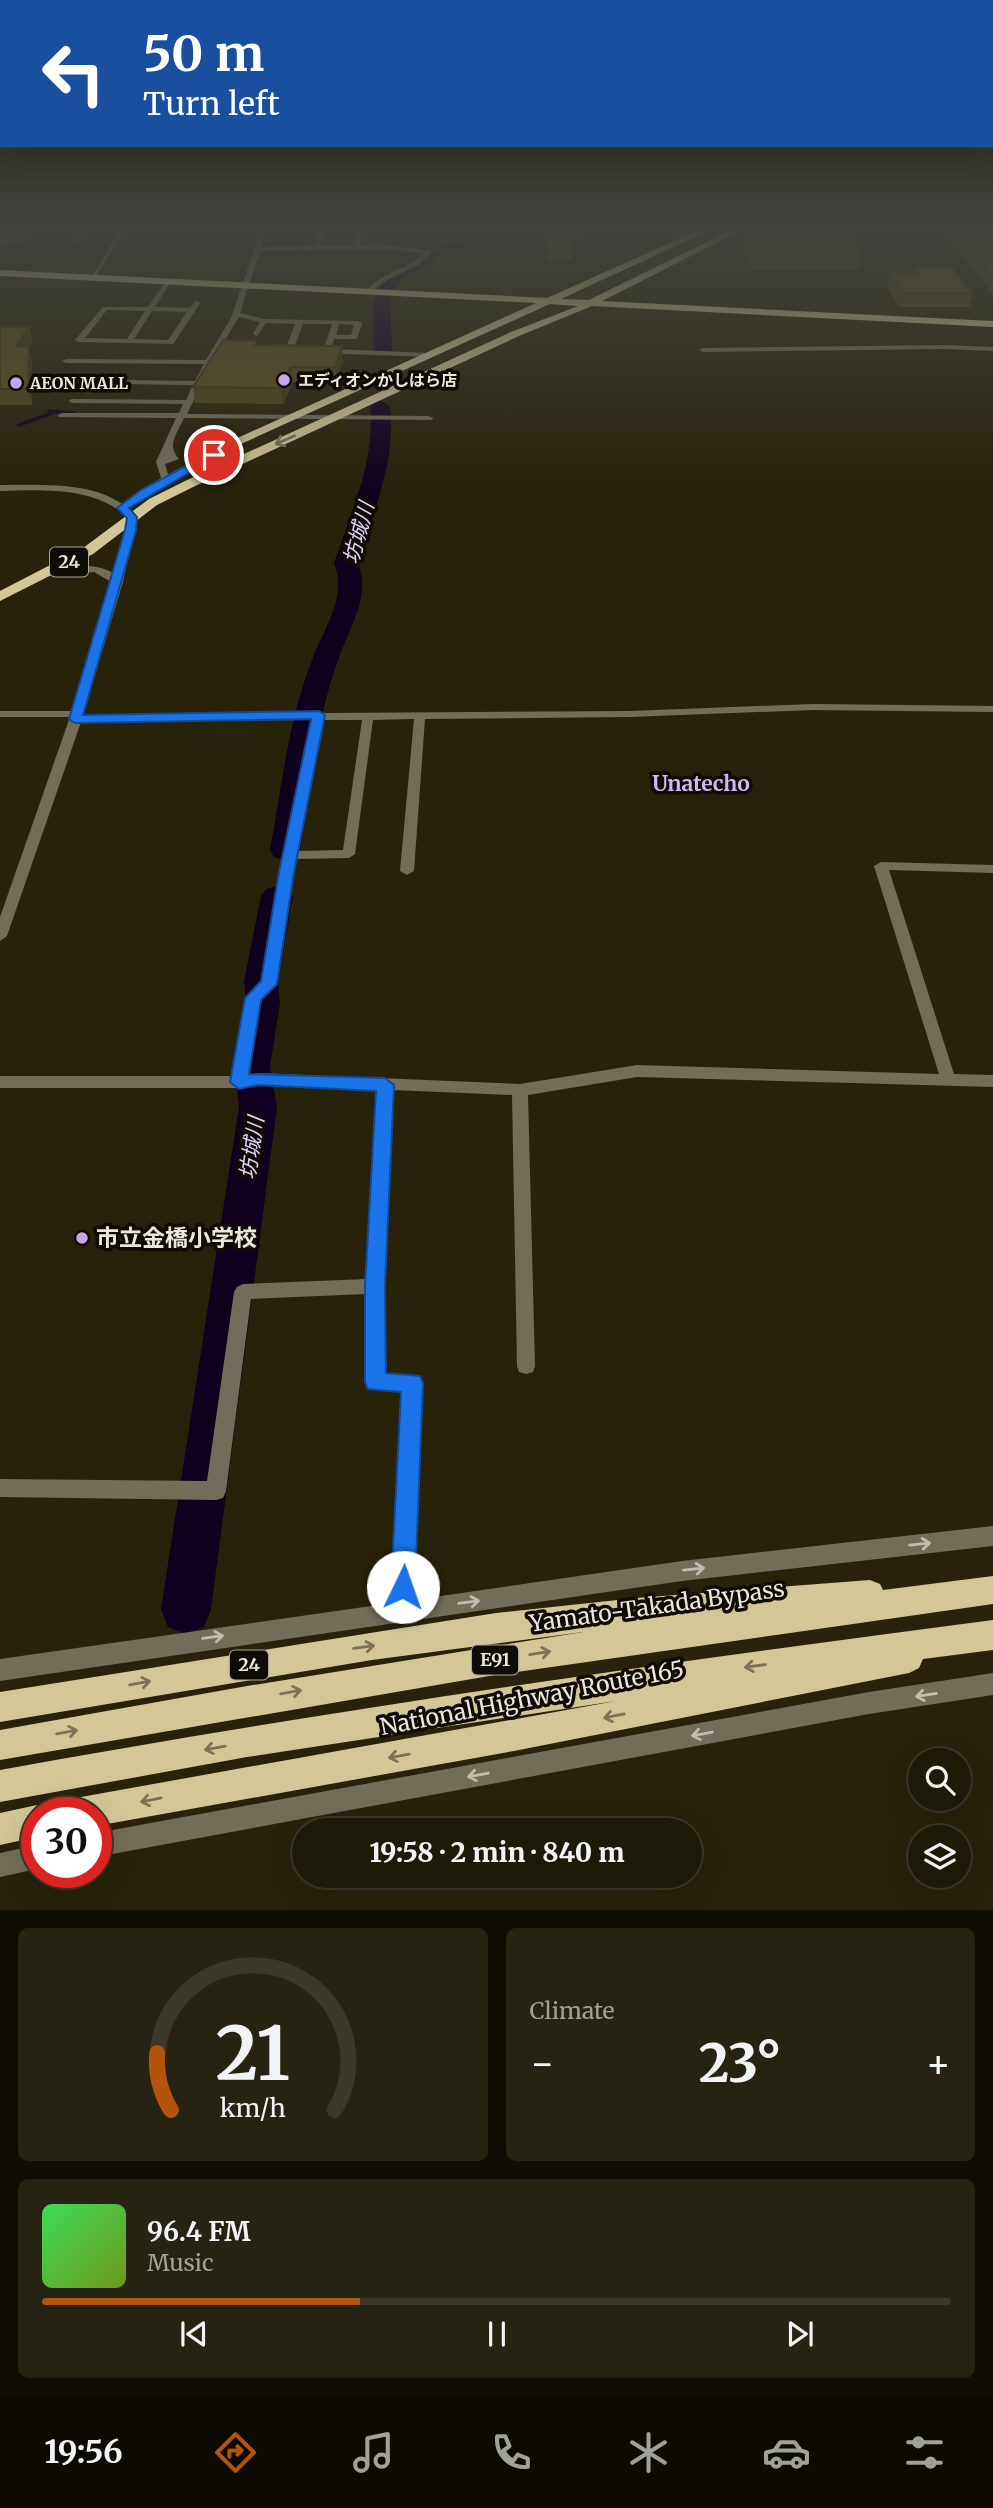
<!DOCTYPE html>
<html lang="en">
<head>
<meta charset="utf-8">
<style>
	:root { --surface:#1e1a08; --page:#262312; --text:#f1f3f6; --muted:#a1a19c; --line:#3c3829; --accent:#b45309 }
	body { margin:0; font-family:Merriweather,"Noto Sans JP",serif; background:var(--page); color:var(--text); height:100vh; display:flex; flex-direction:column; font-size:26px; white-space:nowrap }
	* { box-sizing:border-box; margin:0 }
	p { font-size:23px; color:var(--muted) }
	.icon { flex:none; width:38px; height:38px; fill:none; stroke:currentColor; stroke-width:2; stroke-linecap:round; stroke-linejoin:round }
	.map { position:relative; height:1910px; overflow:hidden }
	.panel { display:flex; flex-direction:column; gap:18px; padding:18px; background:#100e04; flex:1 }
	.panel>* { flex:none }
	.hud { position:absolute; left:0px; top:0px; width:994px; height:147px; box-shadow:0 7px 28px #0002,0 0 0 2px var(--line); background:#1a4fa0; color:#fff; overflow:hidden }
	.controls { position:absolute; left:908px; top:1748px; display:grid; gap:14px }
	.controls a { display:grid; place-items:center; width:63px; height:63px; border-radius:50%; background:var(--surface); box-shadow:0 7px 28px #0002,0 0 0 2px var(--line); font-size:35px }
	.speed { position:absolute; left:21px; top:1797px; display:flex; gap:14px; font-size:35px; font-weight:700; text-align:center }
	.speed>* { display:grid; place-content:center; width:91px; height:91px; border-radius:50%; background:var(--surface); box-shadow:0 7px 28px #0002,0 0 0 2px var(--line); line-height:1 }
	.speed .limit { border:10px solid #d22; background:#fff; color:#111 }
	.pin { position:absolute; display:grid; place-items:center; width:60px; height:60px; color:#fff; margin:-30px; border:4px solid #fff; border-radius:50%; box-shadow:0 2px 7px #0007 }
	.me { position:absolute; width:77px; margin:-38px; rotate:3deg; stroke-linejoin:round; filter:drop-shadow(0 0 5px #0008) }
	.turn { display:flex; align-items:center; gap:24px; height:147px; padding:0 28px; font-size:32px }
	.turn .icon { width:91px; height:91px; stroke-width:2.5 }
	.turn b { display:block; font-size:49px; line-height:60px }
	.big { font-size:52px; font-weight:800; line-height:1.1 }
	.panel .widget { flex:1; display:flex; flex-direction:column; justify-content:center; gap:10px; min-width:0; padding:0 24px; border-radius:10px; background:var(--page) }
	.panel .dial { align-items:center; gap:0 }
	.dial svg { height:182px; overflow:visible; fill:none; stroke:var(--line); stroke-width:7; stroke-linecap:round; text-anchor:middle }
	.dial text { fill:var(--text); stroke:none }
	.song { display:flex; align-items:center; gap:21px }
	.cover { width:84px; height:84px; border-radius:10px; background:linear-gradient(135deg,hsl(130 70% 55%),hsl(80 70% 35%)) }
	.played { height:7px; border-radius:4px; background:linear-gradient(90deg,var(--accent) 35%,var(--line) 35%) }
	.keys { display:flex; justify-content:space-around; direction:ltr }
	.heat { display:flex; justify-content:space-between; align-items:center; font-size:38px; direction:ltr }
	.panel .tiles { flex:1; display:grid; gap:18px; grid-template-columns:1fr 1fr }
	.widget:last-child { grid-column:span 2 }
	.trip { position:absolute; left:292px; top:1818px; width:410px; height:70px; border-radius:35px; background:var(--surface); box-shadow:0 7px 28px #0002,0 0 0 2px var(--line); font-weight:800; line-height:70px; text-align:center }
	.dock { display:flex; height:112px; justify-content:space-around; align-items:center; background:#0c0a03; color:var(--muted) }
	.dock .icon { width:49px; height:49px }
	.dock .active { color:var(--accent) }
	.dock b { font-size:32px; color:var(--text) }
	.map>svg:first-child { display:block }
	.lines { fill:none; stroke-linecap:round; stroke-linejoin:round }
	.stream { stroke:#10001f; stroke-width:3.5 }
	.river { fill:#10001f; fill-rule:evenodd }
	.minor { fill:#726d58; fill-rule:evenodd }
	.tertiary { fill:#726d58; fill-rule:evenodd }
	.trunk { fill:#d3c797; fill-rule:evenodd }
	.wall { fill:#4f451a }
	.shaded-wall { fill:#403815 }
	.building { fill:#5c501e; stroke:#403815; stroke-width:2 }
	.oneway { stroke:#7a7355 }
	.oneway2 { stroke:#c1bcac }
	.route { fill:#1a73e8; stroke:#114b97; stroke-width:2 }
	.poi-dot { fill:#c7a6f0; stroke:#0e0c04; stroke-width:2.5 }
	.labels { text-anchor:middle; stroke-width:7; stroke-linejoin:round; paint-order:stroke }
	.far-poi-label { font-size:16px; font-weight:bold; fill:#ebe7d9; stroke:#0e0c04; text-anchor:start }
	.shield { fill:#0e0c04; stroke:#a9a599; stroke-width:2 }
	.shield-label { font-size:18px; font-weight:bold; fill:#ebe7d9 }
	.water-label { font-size:21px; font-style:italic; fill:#e3d1fb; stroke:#0e0c04 }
	.neighbourhood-label { font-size:21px; font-weight:bold; fill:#d2b4f8; stroke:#0e0c04 }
	.near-poi-label { font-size:23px; font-weight:bold; fill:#ebe7d9; stroke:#0e0c04; text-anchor:start }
	.near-street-label { font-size:23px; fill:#ebe7d9; stroke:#0e0c04 }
</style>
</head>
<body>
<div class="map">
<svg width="993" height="1910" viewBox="0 0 993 1910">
	<rect width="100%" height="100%" fill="#28220a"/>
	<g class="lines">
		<g class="stream">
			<path d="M49 411 74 413"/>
			<path d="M19 425 52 413"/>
		</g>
		<g class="river">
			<path d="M479 229H493L485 243 441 255 430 265 406 276 390 293 392 351 389 355H377L374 351C374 339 372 305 376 296 392 262 437 247 474 237Z"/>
			<path d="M380 400 390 406C397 458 373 514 358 563 371 595 351 625 340 655 316 717 311 785 300 850L296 857 285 860 274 857 270 850C282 785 289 716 314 655 326 625 347 596 334 563 351 514 376 458 370 406Z"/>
			<path d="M277 886 288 889 293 896 278 981 280 1003 270 1067 277 1107 211 1609 204 1627 186 1634 168 1627 161 1609 239 1107 234 1067 246 1003 244 981 261 896 266 889Z"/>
		</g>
		<g class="minor">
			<path d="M79 229H85L75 244H71Z"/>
			<path d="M120 229H126L95 278H91Z"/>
			<path d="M261 229H267L261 247 314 246 319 229H325L320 246H353L357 229H363L360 245H385L431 251V253L418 265 385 281 369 293 366 291C381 272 407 270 424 253L385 249 260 251 240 313 264 319 358 321 362 323 357 339H334L331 349 430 353 434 355 430 357 320 353V349H324L332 324H303L293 350 289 352 285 350 295 324 266 323 257 336 253 334 260 322 239 317 219 350 187 414 429 416 433 418 432 420 184 418C177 434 166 445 179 459L165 464 170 481 166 484 162 481 156 462 176 418 59 417 58 415 62 413H179L183 404 72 403 68 401 72 399 186 400 193 385 53 383 49 381 53 379 195 381 204 364 66 363 62 361 66 359 206 360 231 318ZM339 324 354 325 351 335H336Z"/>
			<path d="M24 233 29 234 21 242 0 243V239H17Z"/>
			<path d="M168 279 171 281 155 307 190 308 195 301 201 302 173 344 79 342 75 340 103 307H148ZM107 310 145 311 127 339 85 338ZM152 311 187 312 168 340 134 339Z"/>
			<path d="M945 345 993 347V351L945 349 703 352 699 350 703 348Z"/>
			<path d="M132 514 137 517 123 582 83 715 314 713 319 712 324 713 630 711 813 704 993 706V712L813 710 630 717 425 719 414 871 407 875 400 871 414 719 373 720 355 854 349 858 295 859 276 983 261 999 248 1075 259 1073 520 1084 637 1065 939 1074 874 866 881 862 993 865V873L889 870 954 1074 993 1075V1087L637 1077 528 1095 535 1366 533 1372 526 1374 519 1372 517 1366 512 1095 392 1090 384 1286V1374L412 1375 419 1377 421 1383 413 1600 682 1561 993 1526V1546L682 1581 0 1681V1659L392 1603 402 1391 375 1390 368 1388 366 1382V1294L251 1299 226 1491 223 1498 216 1500 0 1497V1479L207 1481 234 1292 237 1287 243 1284 367 1279 377 1090 259 1085 239 1088H0V1076H232L247 997 262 981 279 872 312 720 81 722 7 936 0 941V917L70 717H0V711H73L113 583 94 572 50 575 45 572 50 569C73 566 94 562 115 574L127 517ZM324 720H362L343 850 297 851Z"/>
			<path d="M993 1673V1695L869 1714 96 1857V1833L869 1692Z"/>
			<path d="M37 1845V1869L0 1877V1853Z"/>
		</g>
		<path class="tertiary" d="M0 485C45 485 105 480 137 517L129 519C96 486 43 490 0 491Z"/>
		<g class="trunk">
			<path d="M701 229H712L561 299 589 300 733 229H744L602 301 993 321V327L592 306 519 336 193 487 157 505 93 554 0 601V591L83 548 149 499 185 481 511 332 578 306 550 304 241 444 160 488 154 484 156 481 233 440 536 303 0 276V270L547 298Z"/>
			<path d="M993 1576V1604L495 1675 0 1760V1730L247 1686 583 1632 372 1660 0 1722V1692L496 1613 636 1598 870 1580 880 1584 883 1590Z"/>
			<path d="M993 1620V1650L923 1659 919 1668 909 1673 514 1751 96 1826V1813H65L70 1802 81 1797 616 1701 247 1757 0 1802V1770C330 1710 661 1663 993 1620Z"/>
			<path d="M37 1805 50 1813H37V1837L0 1845V1813Z"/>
		</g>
	</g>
	<g class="wall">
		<path d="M547 229H649V232L582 231V239H572V260H547Z"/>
		<path d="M941 229H993V292H992Z"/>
		<path d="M745 233 860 255 858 269H752L743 246Z"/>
		<path d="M913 267 972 293 969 307H900L887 287 889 273H912Z"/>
		<path d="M0 327H29L32 342 29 347 32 362V405H0Z"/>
		<path d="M257 345 343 361 336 383 293 382 283 404 195 403 193 387Z"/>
	</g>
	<g class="shaded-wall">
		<path d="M29 327 32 342 29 347 32 362V405L16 346Z"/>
		<path d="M342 346 343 361 336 383 335 368Z"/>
		<path d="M291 367 293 382 283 404 281 388Z"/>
	</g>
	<g class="building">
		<rect x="547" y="229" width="25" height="18"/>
		<path d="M954 229H993V276Z"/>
		<path d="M745 233 850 237 860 255H754Z"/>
		<path d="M913 267H952L972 293H902L889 273H917Z"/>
		<path d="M0 327H29L16 346 29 347 28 389H0Z"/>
		<path d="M223 340 256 341 255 345 342 346 335 368 291 367 281 388 193 387Z"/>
	</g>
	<defs><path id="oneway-shaft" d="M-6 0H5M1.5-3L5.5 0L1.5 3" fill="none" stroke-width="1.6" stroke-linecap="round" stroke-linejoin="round" transform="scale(1.75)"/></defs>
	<g class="oneway">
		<use href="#oneway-shaft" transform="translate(285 440) rotate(156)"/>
		<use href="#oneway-shaft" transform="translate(364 1647) rotate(-8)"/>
		<use href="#oneway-shaft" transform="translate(540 1653) rotate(-9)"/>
		<use href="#oneway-shaft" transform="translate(755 1666) rotate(172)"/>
		<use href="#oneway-shaft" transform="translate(140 1683) rotate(-10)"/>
		<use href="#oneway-shaft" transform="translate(291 1692) rotate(-10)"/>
		<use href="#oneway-shaft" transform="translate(614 1716) rotate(169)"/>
		<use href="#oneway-shaft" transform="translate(67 1732) rotate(-10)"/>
		<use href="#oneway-shaft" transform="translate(215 1748) rotate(170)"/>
		<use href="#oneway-shaft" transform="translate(399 1756) rotate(170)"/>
		<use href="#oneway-shaft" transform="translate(151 1800) rotate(169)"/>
	</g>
	<g class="oneway2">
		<use href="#oneway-shaft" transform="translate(920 1544) rotate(-6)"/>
		<use href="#oneway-shaft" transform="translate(694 1569) rotate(-6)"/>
		<use href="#oneway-shaft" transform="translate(469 1602) rotate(-8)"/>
		<use href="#oneway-shaft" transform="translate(213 1637) rotate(-8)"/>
		<use href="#oneway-shaft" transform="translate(926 1695) rotate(171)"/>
		<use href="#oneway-shaft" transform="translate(702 1734) rotate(170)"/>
		<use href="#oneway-shaft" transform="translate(478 1775) rotate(170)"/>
	</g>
	<linearGradient id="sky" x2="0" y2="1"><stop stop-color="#161306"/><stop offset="0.46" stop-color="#42443e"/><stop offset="1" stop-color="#42443e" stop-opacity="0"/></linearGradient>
	<rect width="993" height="496" fill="url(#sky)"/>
	<path class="route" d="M210 453 219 455 129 508 137 517 136 530 83 715 319 711 325 715 294 872 277 984 261 1000 249 1074 385 1078 394 1085 385 1286 386 1373 420 1376 423 1383 415 1587 411 1595 403 1598 394 1595 391 1587 401 1392 368 1389 365 1382V1286L376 1091 258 1085 239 1089 230 1082 245 998 261 981 279 872 311 719 75 723 69 719 125 530 127 518 117 508 141 490Z"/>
	<g class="poi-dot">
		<circle cx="284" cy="380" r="7"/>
		<circle cx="16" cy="383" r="7"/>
		<circle cx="82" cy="1238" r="7"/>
	</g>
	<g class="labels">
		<g class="far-poi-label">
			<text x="298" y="386">エディオンかしはら店</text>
			<text x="30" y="389">AEON MALL</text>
		</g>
		<g class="shield">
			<rect x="50" y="547.5" width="38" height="29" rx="5"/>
			<rect x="472" y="1645.5" width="46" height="29" rx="5"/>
			<rect x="230" y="1650.5" width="38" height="29" rx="5"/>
		</g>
		<g class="shield-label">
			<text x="69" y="568">24</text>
			<text x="495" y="1666">E91</text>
			<text x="249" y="1671">24</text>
		</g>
		<g class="water-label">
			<text transform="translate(359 533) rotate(-75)" y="7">坊城川</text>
			<text transform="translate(252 1148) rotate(-82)" y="7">坊城川</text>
		</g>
		<g class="neighbourhood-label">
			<text x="701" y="791">Unatecho</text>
		</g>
		<g class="near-poi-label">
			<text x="96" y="1246">市立金橋小学校</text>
		</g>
		<g class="near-street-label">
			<text transform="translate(657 1606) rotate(-8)" y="8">Yamato-Takada Bypass</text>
			<text transform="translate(532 1698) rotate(-11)" y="8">National Highway Route 165</text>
		</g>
	</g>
</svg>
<div class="controls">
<a><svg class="icon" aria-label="search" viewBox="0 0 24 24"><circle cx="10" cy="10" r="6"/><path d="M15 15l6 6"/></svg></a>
<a><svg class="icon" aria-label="layers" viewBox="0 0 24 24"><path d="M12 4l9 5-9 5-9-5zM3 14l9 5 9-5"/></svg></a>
</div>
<div class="speed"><div class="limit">30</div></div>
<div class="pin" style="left:214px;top:455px;background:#d93025"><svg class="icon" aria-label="arrive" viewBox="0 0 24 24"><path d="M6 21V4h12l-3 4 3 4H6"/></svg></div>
<svg class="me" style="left:403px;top:1587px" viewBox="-20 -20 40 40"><circle r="19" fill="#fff"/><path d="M0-13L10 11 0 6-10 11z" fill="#1a73e8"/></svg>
<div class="trip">19:58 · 2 min · 840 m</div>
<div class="hud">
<div class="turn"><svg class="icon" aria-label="left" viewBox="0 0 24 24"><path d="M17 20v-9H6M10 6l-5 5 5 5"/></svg><div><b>50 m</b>Turn left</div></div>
</div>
</div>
<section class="panel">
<div class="tiles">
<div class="widget dial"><svg viewBox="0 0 100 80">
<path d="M14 69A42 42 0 1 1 86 69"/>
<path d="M14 69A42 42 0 0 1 8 44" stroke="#b45309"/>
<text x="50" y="56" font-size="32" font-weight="700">21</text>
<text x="50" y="72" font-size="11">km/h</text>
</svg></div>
<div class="widget"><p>Climate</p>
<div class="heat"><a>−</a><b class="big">23°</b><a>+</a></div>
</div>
<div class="widget">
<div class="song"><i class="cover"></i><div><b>96.4 FM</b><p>Music</p></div></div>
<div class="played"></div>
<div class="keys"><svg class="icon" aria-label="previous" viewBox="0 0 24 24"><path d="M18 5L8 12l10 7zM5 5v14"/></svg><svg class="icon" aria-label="pause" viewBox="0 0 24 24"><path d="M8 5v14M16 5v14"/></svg><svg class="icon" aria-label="next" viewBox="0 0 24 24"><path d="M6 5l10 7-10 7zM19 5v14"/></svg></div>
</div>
</div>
</section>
<nav class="dock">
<b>19:56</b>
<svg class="icon active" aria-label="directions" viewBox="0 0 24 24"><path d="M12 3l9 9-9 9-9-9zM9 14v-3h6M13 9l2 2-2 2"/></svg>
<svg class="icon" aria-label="music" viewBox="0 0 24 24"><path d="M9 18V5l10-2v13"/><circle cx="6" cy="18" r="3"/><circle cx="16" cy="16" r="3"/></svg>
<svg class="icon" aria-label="phone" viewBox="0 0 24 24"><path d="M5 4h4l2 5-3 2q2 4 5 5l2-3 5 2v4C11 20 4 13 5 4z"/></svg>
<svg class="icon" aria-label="climate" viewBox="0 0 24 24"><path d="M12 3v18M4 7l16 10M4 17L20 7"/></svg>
<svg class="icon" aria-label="car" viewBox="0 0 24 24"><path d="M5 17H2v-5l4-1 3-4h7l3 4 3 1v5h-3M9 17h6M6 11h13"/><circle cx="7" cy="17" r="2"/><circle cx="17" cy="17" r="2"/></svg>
<svg class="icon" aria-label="filters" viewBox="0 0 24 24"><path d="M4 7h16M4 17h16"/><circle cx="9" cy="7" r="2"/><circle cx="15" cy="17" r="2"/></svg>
</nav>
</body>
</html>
